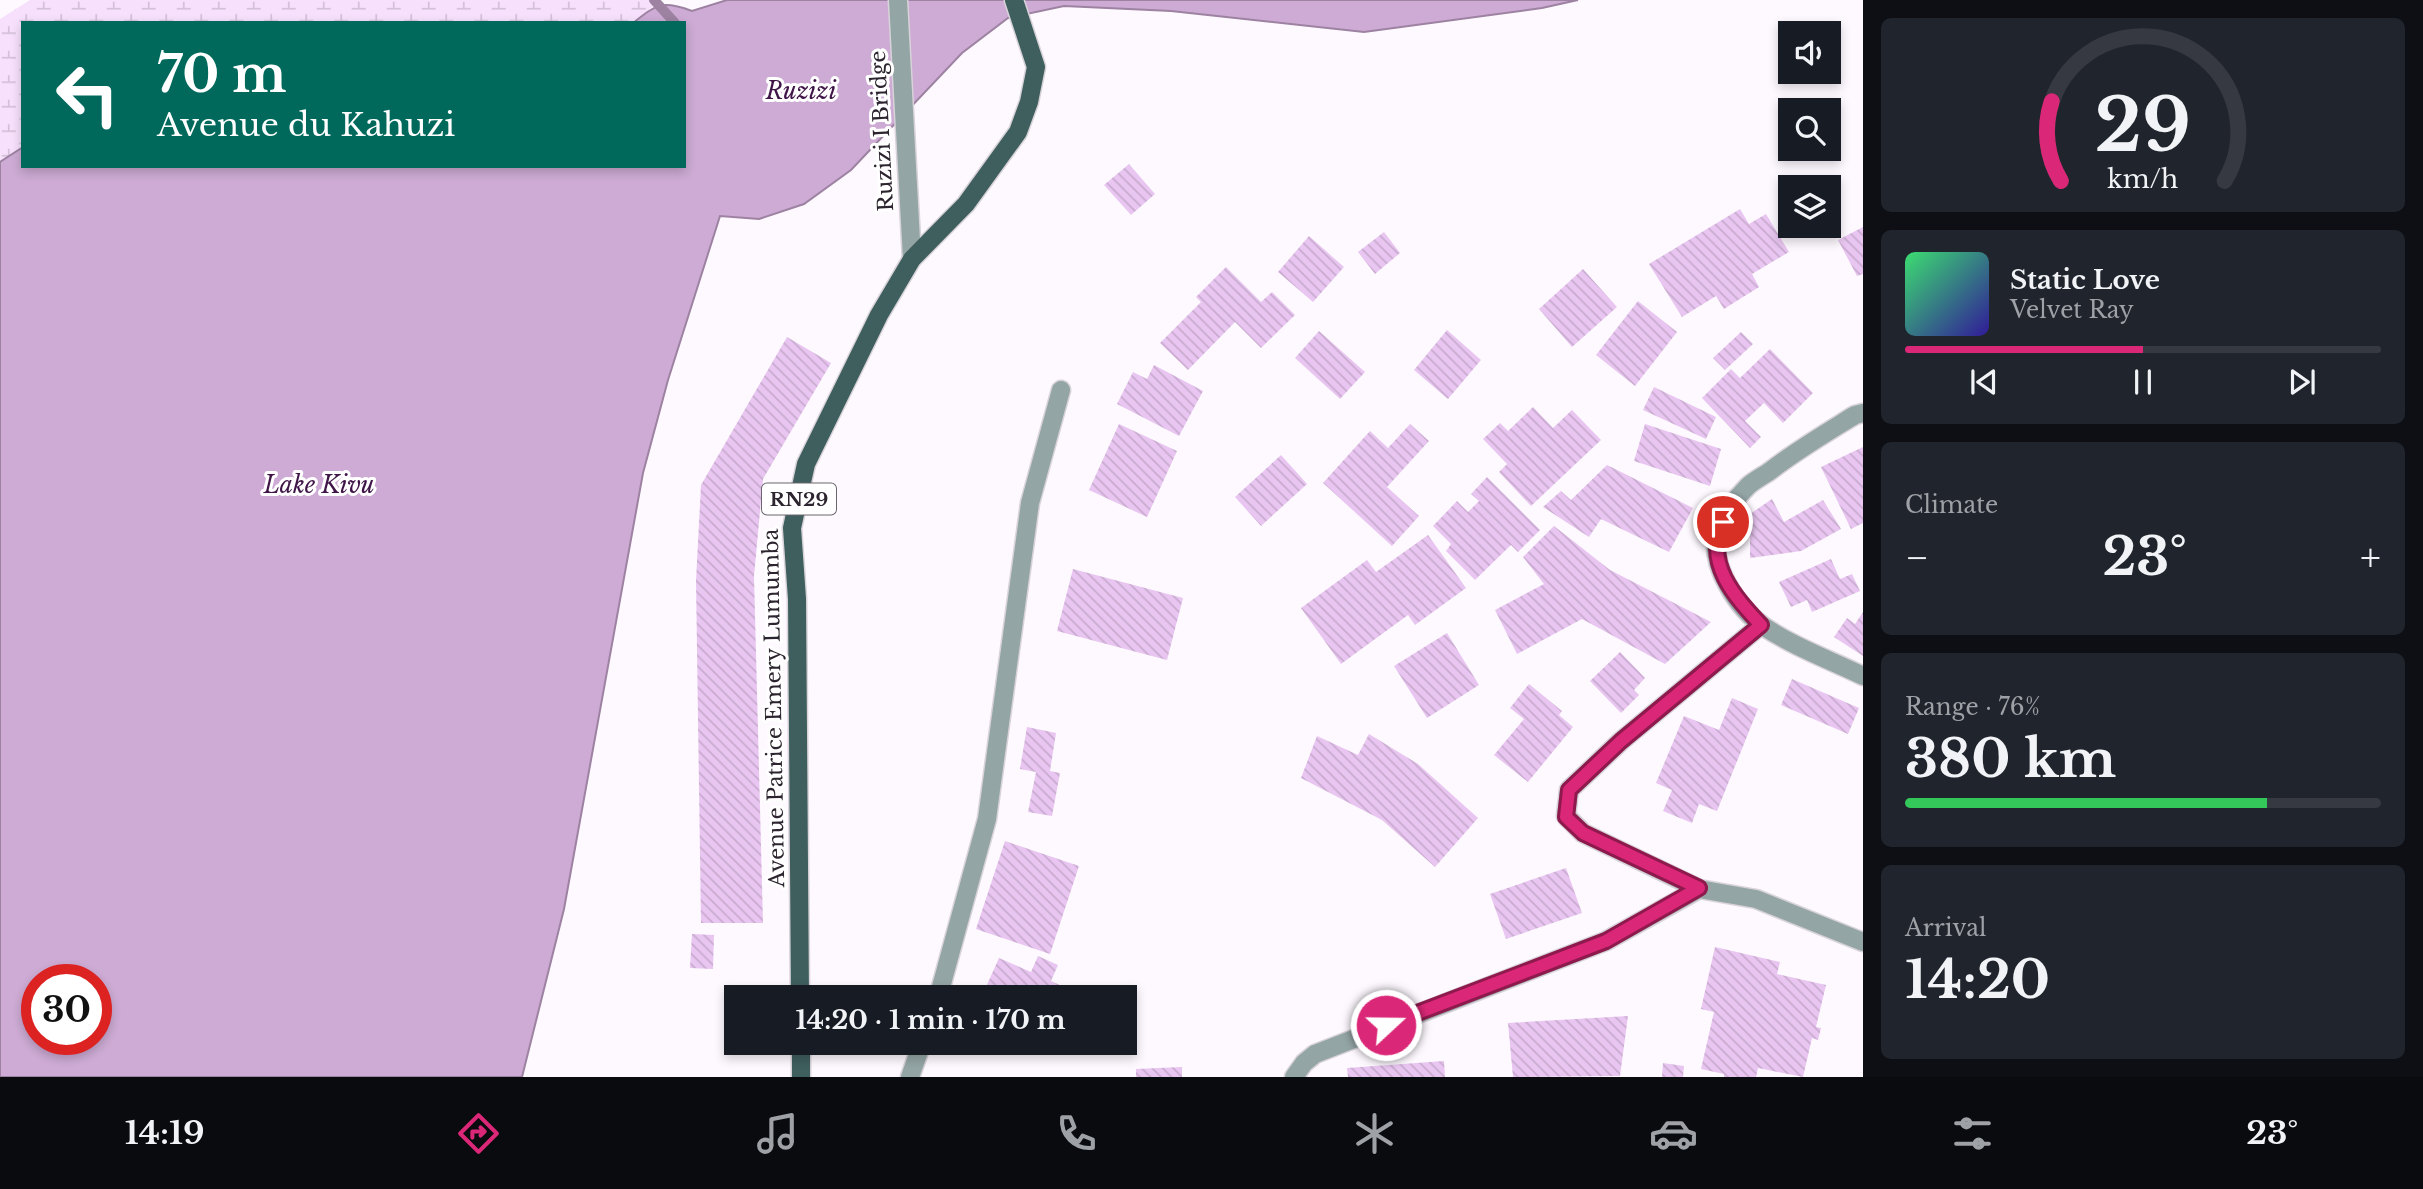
<!DOCTYPE html>
<html lang="en">
<head>
<meta charset="utf-8">
<style>
	:root { --surface:#171b24; --page:#20242c; --text:#f1f3f6; --muted:#9ea1a6; --line:#363941; --accent:#db2777 }
	body { margin:0; font-family:"Libre Baskerville",serif; background:var(--page); color:var(--text); height:100vh; display:flex; flex-direction:column; font-size:26px; white-space:nowrap }
	* { box-sizing:border-box; margin:0 }
	p { font-size:23px; color:var(--muted) }
	.icon { flex:none; width:38px; height:38px; fill:none; stroke:currentColor; stroke-width:2; stroke-linecap:round; stroke-linejoin:round }
	.map { position:relative; flex:1; overflow:hidden }
	.details { display:flex; flex-direction:column; gap:18px; padding:18px; background:#0d0f14; width:560px }
	.details>* { flex:none }
	.banner { position:absolute; left:21px; top:21px; width:665px; height:147px; border-radius:0px; box-shadow:0 4px 10px #0003; background:#00695c; color:#fff; overflow:hidden }
	.buttons { position:absolute; left:1778px; top:21px; display:grid; gap:14px }
	.buttons a { display:grid; place-items:center; width:63px; height:63px; border-radius:0px; background:var(--surface); box-shadow:0 4px 10px #0003; font-size:35px }
	.speed { position:absolute; left:21px; top:964px; display:flex; gap:14px; font-size:35px; font-weight:700; text-align:center }
	.speed>* { display:grid; place-content:center; width:91px; height:91px; border-radius:50%; background:var(--surface); box-shadow:0 4px 10px #0003; line-height:1 }
	.speed .limit { border:10px solid #d22; background:#fff; color:#111 }
	.pin { position:absolute; display:grid; place-items:center; width:60px; height:60px; color:#fff; margin:-30px; border:4px solid #fff; border-radius:50%; box-shadow:0 2px 7px #0007 }
	.me { position:absolute; width:77px; margin:-38px; rotate:69deg; stroke-linejoin:round; filter:drop-shadow(0 0 5px #0008) }
	.turn { display:flex; align-items:center; gap:24px; height:147px; padding:0 21px; font-size:32px }
	.turn .icon { width:91px; height:91px; stroke-width:2.5 }
	.turn b { display:block; font-size:49px; line-height:60px }
	.big { font-size:52px; font-weight:700; line-height:1.1 }
	.details .tile { flex:1; display:flex; flex-direction:column; justify-content:center; gap:10px; min-width:0; padding:0 24px; border-radius:10px; background:var(--page) }
	.details .dial { align-items:center; gap:0 }
	.dial svg { height:182px; overflow:visible; fill:none; stroke:var(--line); stroke-width:7; stroke-linecap:round; text-anchor:middle }
	.dial text { fill:var(--text); stroke:none }
	.song { display:flex; align-items:center; gap:21px }
	.cover { width:84px; height:84px; border-radius:10px; background:linear-gradient(135deg,hsl(140 70% 55%),hsl(250 70% 35%)) }
	.played { height:7px; border-radius:4px; background:linear-gradient(90deg,var(--accent) 50%,var(--line) 50%) }
	.keys { display:flex; justify-content:space-around; direction:ltr }
	.heat { display:flex; justify-content:space-between; align-items:center; font-size:38px; direction:ltr }
	.charge { height:10px; border-radius:5px; background:linear-gradient(90deg,#34c759 76%,var(--line) 0) }
	.trip { position:absolute; left:724px; top:985px; width:413px; height:70px; border-radius:0px; background:var(--surface); box-shadow:0 4px 10px #0003; font-weight:700; line-height:70px; text-align:center }
	.menu { display:flex; height:112px; justify-content:space-around; align-items:center; background:#090b0e; color:var(--muted) }
	.menu .icon { width:49px; height:49px }
	.menu .current { color:var(--accent) }
	.menu b { font-size:32px; color:var(--text) }
	main { display:flex; flex:1; min-height:0 }
	.map>svg:first-child { display:block }
	.wetland { fill:url(#wetland-marsh) }
	.water { fill:#cdabd4; stroke:#9d82a2; stroke-width:2; fill-rule:evenodd }
	.lines { fill:none; stroke-linecap:round; stroke-linejoin:round }
	.stream { stroke:#9d82a2; stroke-width:10 }
	.building { fill:url(#building-back-hatch) }
	.street-casing { stroke:#d8d3d9; stroke-width:21 }
	.primary-casing { stroke:#d8d3d9; stroke-width:21 }
	.street { stroke:#94a5a5; stroke-width:18 }
	.primary { stroke:#3f5e5e; stroke-width:18 }
	.route-casing { stroke:#8e194d; stroke-width:18 }
	.route { stroke:#db2777; stroke-width:12 }
	.labels { text-anchor:middle; stroke-width:6; stroke-linejoin:round; paint-order:stroke }
	.shield { fill:#fff; stroke:#6b666d; stroke-width:2 }
	.shield-label { font-size:19px; font-weight:bold; fill:#2c242e }
	.street-label { font-size:21px; fill:#2c242e; stroke:#fff }
	.water-label { font-size:23px; font-style:italic; fill:#3f1548; stroke:#fff }
</style>
</head>
<body>
<main>
<div class="map">
<svg width="1863" height="1077" viewBox="0 0 1863 1077">
	<defs>
		<pattern id="wetland-marsh" width="20" height="14" patternUnits="userSpaceOnUse" patternTransform="scale(1.75)"><rect width="20" height="14" fill="#f7e0fc"/><path d="M1 5h8M5 5V1M11 12h8M15 12V8" fill="none" stroke="#d4c0d8"/></pattern>
		<pattern id="building-back-hatch" width="6" height="6" patternUnits="userSpaceOnUse" patternTransform="scale(1.75)"><rect width="6" height="6" fill="#e9c6f1"/><path d="M-1 5l2 2M0 0l6 6M5-1l2 2" fill="none" stroke="#c8aacf"/></pattern>
	</defs>
	<rect width="100%" height="100%" fill="#fef9ff"/>
	<path class="wetland" d="M30 0H654L657 3 633 23H23V147L0 162V19Z"/>
	<path class="water" d="M727 0H1578L1542 8 1364 32 1171 11 1064 6 1008 18 962 53 851 170 804 204 759 219 720 216 668 380 643 473 564 909 522 1077H0V162L23 147V166H684V23H633C657 4 662 0 692 11ZM37 980H96V1040H37Z"/>
	<g class="lines">
		<path class="stream" d="M654 0 675 23"/>
	</g>
	<g class="building">
		<path d="M1129 164 1155 194 1131 215 1104 185Z"/>
		<path d="M1740 209 1749 224 1766 214 1789 252 1752 274 1759 287 1724 309 1716 296 1682 317 1649 264Z"/>
		<path d="M1863 227V274L1857 276 1838 240Z"/>
		<path d="M1384 232 1400 253 1375 274 1358 252Z"/>
		<path d="M1309 236 1344 267 1313 302 1278 272Z"/>
		<path d="M1226 267 1261 302 1272 292 1295 315 1261 348 1235 322 1188 370 1160 343 1201 302 1196 297Z"/>
		<path d="M1583 269 1617 307 1572 347 1539 309Z"/>
		<path d="M1638 301 1677 332 1635 386 1596 355Z"/>
		<path d="M1447 330 1481 360 1448 399 1414 370Z"/>
		<path d="M1319 331 1365 372 1340 399 1295 358Z"/>
		<path d="M1741 332 1753 344 1725 370 1713 358Z"/>
		<path d="M787 337 831 363 763 479 754 576 763 923H701L696 581 701 485Z"/>
		<path d="M1770 349 1813 393 1783 423 1764 403 1745 421 1761 437 1750 448 1702 398 1731 369 1740 378Z"/>
		<path d="M1154 365 1203 391 1179 436 1117 404 1133 372 1147 379Z"/>
		<path d="M1654 387 1716 417 1706 439 1643 410Z"/>
		<path d="M1533 407 1553 428 1572 410 1601 440 1531 506 1499 472 1507 464 1483 439 1500 423 1508 431Z"/>
		<path d="M1119 424 1177 451 1147 517 1089 490Z"/>
		<path d="M1410 424 1429 441 1387 487 1419 516 1392 546 1323 483 1370 431 1388 448Z"/>
		<path d="M1645 424 1721 449 1710 486 1634 461Z"/>
		<path d="M1863 447V523L1851 529 1821 467Z"/>
		<path d="M1281 455 1307 484 1261 526 1235 497Z"/>
		<path d="M1607 465 1693 508 1669 552 1601 519 1589 537 1543 507 1561 491 1571 500Z"/>
		<path d="M1487 477 1540 530 1518 552 1511 545 1475 580 1446 551 1451 544 1433 526 1457 501 1468 512 1479 501 1471 494Z"/>
		<path d="M1772 499 1784 522 1823 500 1841 529 1801 551 1750 558V514Z"/>
		<path d="M1554 526 1610 570 1711 622 1665 664 1582 619 1517 654 1495 610 1544 584 1523 557Z"/>
		<path d="M1428 535 1466 588 1415 625 1408 615 1341 664 1301 608 1367 560 1376 572Z"/>
		<path d="M1831 559 1840 579 1852 574 1860 591 1812 612 1807 600 1791 607 1779 582Z"/>
		<path d="M1073 569 1183 598 1167 660 1057 631Z"/>
		<path d="M1863 612V656L1834 637 1847 618 1855 624Z"/>
		<path d="M1447 633 1479 685 1427 718 1394 666Z"/>
		<path d="M1620 652 1645 678 1634 690 1639 695 1621 713 1590 681Z"/>
		<path d="M1792 679 1859 708 1848 734 1781 705Z"/>
		<path d="M1529 684 1562 711 1559 715 1573 727 1528 782 1494 755 1524 719 1510 708Z"/>
		<path d="M1732 698 1758 709 1717 811 1699 804 1692 823 1663 811 1672 790 1656 783 1684 716 1719 730Z"/>
		<path d="M1027 727 1056 733 1050 771 1060 773 1052 816 1028 812 1036 772 1020 769Z"/>
		<path d="M1369 734 1418 764 1478 818 1435 867 1382 820 1301 778 1317 736 1358 755Z"/>
		<path d="M1005 841 1079 866 1050 954 976 929Z"/>
		<path d="M1566 868 1582 913 1506 939 1490 894Z"/>
		<path d="M692 934 714 935 713 969 690 968Z"/>
		<path d="M1715 947 1780 962 1777 974 1826 985 1816 1027 1821 1028 1818 1040 1812 1038 1803 1077 1758 1068 1756 1077H1724V1074L1701 1069 1714 1012 1701 1009Z"/>
		<path d="M1038 956 1058 965 1051 981 1075 992 1073 998H981L999 958 1031 972Z"/>
		<path d="M1628 1016 1620 1076 1513 1077 1508 1023Z"/>
		<path d="M1444 1061 1445 1077H1348L1347 1068Z"/>
		<path d="M1663 1063 1684 1066 1683 1077H1662Z"/>
		<path d="M1182 1067V1077H1136V1069Z"/>
	</g>
	<g class="lines">
		<defs>
			<g id="street">
				<path d="M898 0 912 259"/>
				<path d="M1863 413 1855 415C1826 433 1797 450 1770 471 1763 476 1755 480 1748 486 1736 498 1720 518 1717 535 1710 566 1738 609 1763 626 1794 647 1830 660 1863 676"/>
				<path d="M1761 625 1621 741 1569 790 1566 816 1583 833 1699 889 1756 899 1863 942"/>
				<path d="M938 998 987 819 1030 503 1061 390"/>
				<path d="M910 1077 922 1043"/>
				<path d="M1294 1077 1304 1063 1315 1054 1606 941 1699 889"/>
			</g>
			<g id="primary">
				<path d="M800 998 797 599 792 528 806 464 879 315 912 259 966 204 1018 132 1029 102 1036 67 1014 0"/>
				<path d="M801 1043V1077"/>
			</g>
		</defs>
		<use href="#street" class="street-casing"/>
		<use href="#primary" class="primary-casing"/>
		<use href="#street" class="street"/>
		<use href="#primary" class="primary"/>
	</g>
	<g class="lines">
		<defs>
			<path id="route" d="M1386 1025 1606 941 1699 888 1583 833 1566 817 1569 790 1621 741 1761 625C1734 596 1704 563 1723 522"/>
		</defs>
		<use href="#route" class="route-casing"/>
		<use href="#route" class="route"/>
	</g>
	<g class="labels">
		<rect class="shield" x="762" y="483.5" width="74" height="31" rx="5"/>
		<g class="shield-label">
			<text x="799" y="506">RN29</text>
		</g>
		<g class="street-label">
			<text transform="translate(882 131) rotate(-93)" y="7">Ruzizi I Bridge</text>
			<text transform="translate(774 708) rotate(-91)" y="7">Avenue Patrice Emery Lumumba</text>
		</g>
		<g class="water-label">
			<text x="801" y="99">Ruzizi</text>
			<text x="319" y="493">Lake Kivu</text>
		</g>
	</g>
</svg>
<div class="buttons">
<a><svg class="icon" aria-label="sound" viewBox="0 0 24 24"><path d="M4 9h4l5-4v14l-5-4H4zM17 9q2 3 0 6"/></svg></a>
<a><svg class="icon" aria-label="search" viewBox="0 0 24 24"><circle cx="10" cy="10" r="6"/><path d="M15 15l6 6"/></svg></a>
<a><svg class="icon" aria-label="layers" viewBox="0 0 24 24"><path d="M12 4l9 5-9 5-9-5zM3 14l9 5 9-5"/></svg></a>
</div>
<div class="speed"><div class="limit">30</div></div>
<div class="pin" style="left:1723px;top:522px;background:#d93025"><svg class="icon" aria-label="arrive" viewBox="0 0 24 24"><path d="M6 21V4h12l-3 4 3 4H6"/></svg></div>
<svg class="me" style="left:1386px;top:1025px" viewBox="-20 -20 40 40"><circle r="17" fill="#db2777" stroke="#fff" stroke-width="3"/><path d="M0-11L8 9 0 5-8 9z" fill="#fff"/></svg>
<div class="trip">14:20 · 1 min · 170 m</div>
<div class="banner">
<div class="turn"><svg class="icon" aria-label="left" viewBox="0 0 24 24"><path d="M17 20v-9H6M10 6l-5 5 5 5"/></svg><div><b>70 m</b>Avenue du Kahuzi</div></div>
</div>
</div>
<section class="details">
<div class="tile dial"><svg viewBox="0 0 100 80">
<path d="M14 69A42 42 0 1 1 86 69"/>
<path d="M14 69A42 42 0 0 1 10 34" stroke="#db2777"/>
<text x="50" y="56" font-size="32" font-weight="700">29</text>
<text x="50" y="72" font-size="11">km/h</text>
</svg></div>
<div class="tile">
<div class="song"><i class="cover"></i><div><b>Static Love</b><p>Velvet Ray</p></div></div>
<div class="played"></div>
<div class="keys"><svg class="icon" aria-label="previous" viewBox="0 0 24 24"><path d="M18 5L8 12l10 7zM5 5v14"/></svg><svg class="icon" aria-label="pause" viewBox="0 0 24 24"><path d="M8 5v14M16 5v14"/></svg><svg class="icon" aria-label="next" viewBox="0 0 24 24"><path d="M6 5l10 7-10 7zM19 5v14"/></svg></div>
</div>
<div class="tile"><p>Climate</p>
<div class="heat"><a>−</a><b class="big">23°</b><a>+</a></div>
</div>
<div class="tile"><p>Range · 76%</p><b class="big">380 km</b><div class="charge"></div></div>
<div class="tile"><p>Arrival</p><b class="big">14:20</b></div>
</section>
</main>
<nav class="menu">
<b>14:19</b>
<svg class="icon current" aria-label="directions" viewBox="0 0 24 24"><path d="M12 3l9 9-9 9-9-9zM9 14v-3h6M13 9l2 2-2 2"/></svg>
<svg class="icon" aria-label="music" viewBox="0 0 24 24"><path d="M9 18V5l10-2v13"/><circle cx="6" cy="18" r="3"/><circle cx="16" cy="16" r="3"/></svg>
<svg class="icon" aria-label="phone" viewBox="0 0 24 24"><path d="M5 4h4l2 5-3 2q2 4 5 5l2-3 5 2v4C11 20 4 13 5 4z"/></svg>
<svg class="icon" aria-label="climate" viewBox="0 0 24 24"><path d="M12 3v18M4 7l16 10M4 17L20 7"/></svg>
<svg class="icon" aria-label="car" viewBox="0 0 24 24"><path d="M5 17H2v-5l4-1 3-4h7l3 4 3 1v5h-3M9 17h6M6 11h13"/><circle cx="7" cy="17" r="2"/><circle cx="17" cy="17" r="2"/></svg>
<svg class="icon" aria-label="filters" viewBox="0 0 24 24"><path d="M4 7h16M4 17h16"/><circle cx="9" cy="7" r="2"/><circle cx="15" cy="17" r="2"/></svg>
<b>23°</b>
</nav>
</body>
</html>
